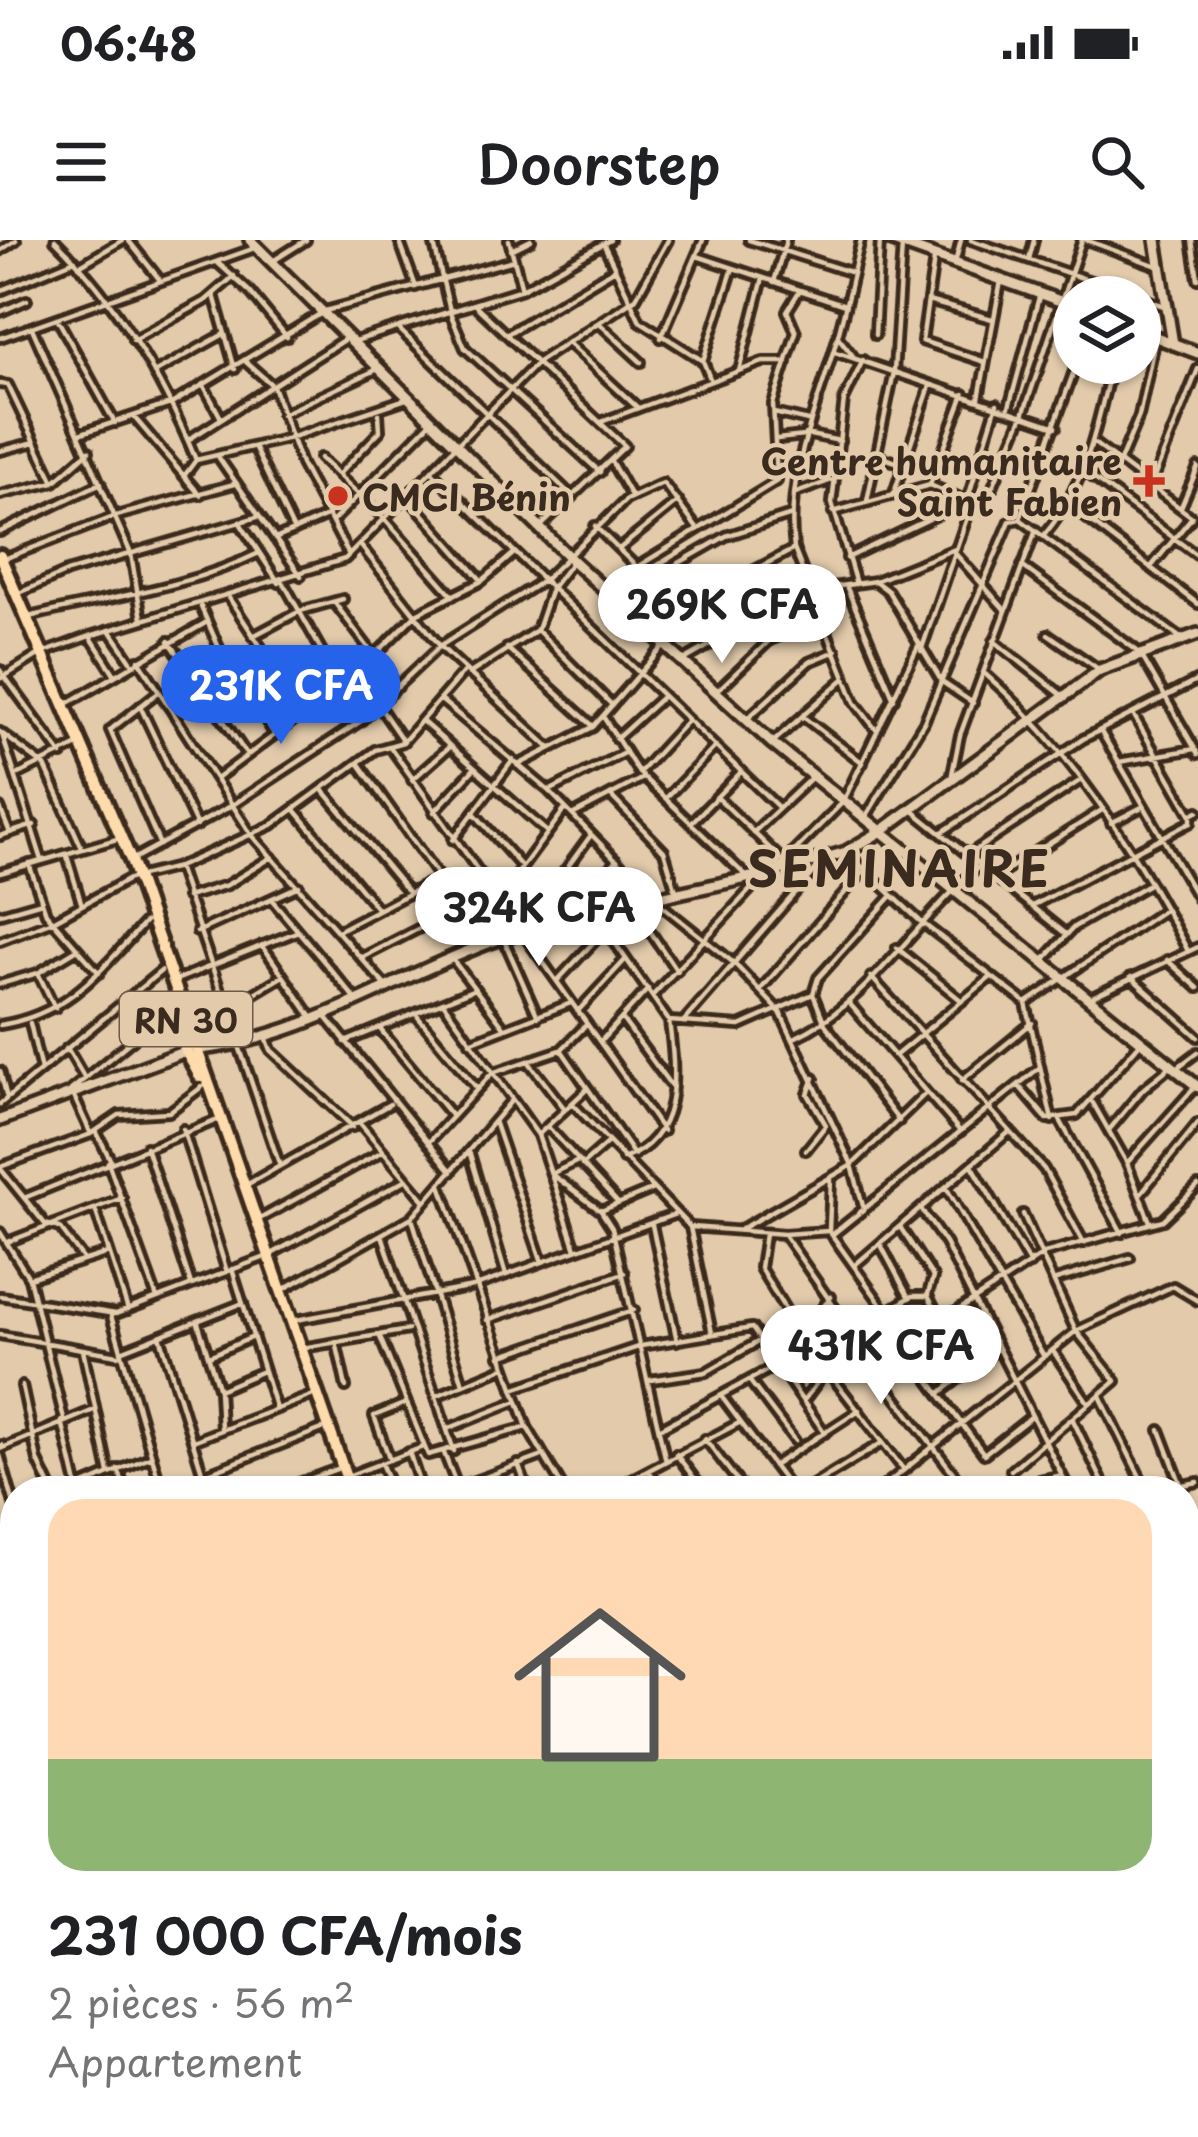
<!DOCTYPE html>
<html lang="fr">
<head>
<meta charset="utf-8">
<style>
  :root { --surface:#fff; --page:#f2f2f2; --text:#202124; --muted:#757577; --accent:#2563eb }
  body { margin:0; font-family:"Playpen Sans",sans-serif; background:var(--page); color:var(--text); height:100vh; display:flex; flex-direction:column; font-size:45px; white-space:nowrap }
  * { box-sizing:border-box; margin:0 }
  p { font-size:39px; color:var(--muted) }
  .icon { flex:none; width:66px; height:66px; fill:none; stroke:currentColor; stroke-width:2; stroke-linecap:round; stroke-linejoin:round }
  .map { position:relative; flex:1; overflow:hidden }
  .drawer { position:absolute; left:0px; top:1236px; width:1200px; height:663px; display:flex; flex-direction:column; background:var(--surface); border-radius:48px 48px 0 0; box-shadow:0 3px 9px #0004 }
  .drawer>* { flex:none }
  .buttons { position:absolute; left:1053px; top:36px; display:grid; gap:24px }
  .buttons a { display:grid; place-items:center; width:108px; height:108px; border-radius:50%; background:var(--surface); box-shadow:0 3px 9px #0004; font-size:60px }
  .price { position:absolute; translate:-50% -102px; padding:0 27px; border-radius:42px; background:#fff; color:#222; font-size:39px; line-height:78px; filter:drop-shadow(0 3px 6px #0008) }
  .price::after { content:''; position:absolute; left:50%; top:72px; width:36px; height:27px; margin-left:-18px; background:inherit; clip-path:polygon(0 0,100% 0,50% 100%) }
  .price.current { background:var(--accent); color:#fff }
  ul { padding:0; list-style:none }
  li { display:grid; align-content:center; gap:24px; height:636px; padding:0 48px }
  li span { display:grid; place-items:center; height:372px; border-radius:36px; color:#555 }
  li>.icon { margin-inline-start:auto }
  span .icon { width:216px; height:216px; fill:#fffc; stroke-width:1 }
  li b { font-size:51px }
  .status { display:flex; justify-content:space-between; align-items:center; height:84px; padding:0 60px; background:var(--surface); direction:ltr }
  .status svg { height:33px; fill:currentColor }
  header { display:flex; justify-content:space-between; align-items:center; height:156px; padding:0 48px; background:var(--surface); font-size:54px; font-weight:600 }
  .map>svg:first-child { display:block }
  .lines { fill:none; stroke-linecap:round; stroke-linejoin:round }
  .street-casing { stroke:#3b2a1e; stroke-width:14 }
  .secondary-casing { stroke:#3b2a1e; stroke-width:18 }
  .primary-casing { stroke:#3b2a1e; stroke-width:20 }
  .street { stroke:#e2caab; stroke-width:4.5 }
  .secondary { stroke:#e2caab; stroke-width:9 }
  .primary { stroke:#fedbac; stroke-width:10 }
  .poi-dot { fill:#c8321e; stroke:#e2caab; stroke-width:4.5 }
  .labels { text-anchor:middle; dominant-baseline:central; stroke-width:9; stroke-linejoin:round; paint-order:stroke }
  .shield { fill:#e2caab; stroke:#6d5a48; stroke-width:3 }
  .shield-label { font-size:33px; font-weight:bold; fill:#3b2a1e }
  .poi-label { font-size:36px; font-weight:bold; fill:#3b2a1e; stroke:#e2caab; text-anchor:end }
  .district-label { font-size:48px; font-weight:bold; letter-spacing:3px; fill:#3b2a1e; stroke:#e2caab }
</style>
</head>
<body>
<div class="status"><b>06:48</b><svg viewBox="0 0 49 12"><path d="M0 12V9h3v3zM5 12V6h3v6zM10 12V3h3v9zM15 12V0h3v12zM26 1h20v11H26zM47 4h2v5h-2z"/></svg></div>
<header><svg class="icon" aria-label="menu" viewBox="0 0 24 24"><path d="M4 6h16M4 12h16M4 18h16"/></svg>Doorstep<svg class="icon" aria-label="search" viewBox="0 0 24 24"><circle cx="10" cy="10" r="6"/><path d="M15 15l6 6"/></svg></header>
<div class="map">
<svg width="1198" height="1897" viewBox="0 0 1198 1897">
  <rect width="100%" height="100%" fill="#e2caab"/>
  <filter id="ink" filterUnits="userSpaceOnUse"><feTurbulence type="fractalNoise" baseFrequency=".00833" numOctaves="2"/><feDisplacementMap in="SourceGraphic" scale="24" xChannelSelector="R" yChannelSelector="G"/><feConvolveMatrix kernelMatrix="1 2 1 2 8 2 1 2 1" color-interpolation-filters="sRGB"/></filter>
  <g filter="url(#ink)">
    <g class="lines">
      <g class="street-casing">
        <path id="street" d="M55 0C117 61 163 140 196 220L184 236
          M128 0 160 40
          M399 0 416 47
          M433 0 451 75 465 108 600 232
          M509 0 522 49
          M749 0 853 33
          M861 0C852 36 845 73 834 109 814 175 785 239 794 309L855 462 877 491
          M971 0 1138 57
          M1086 0 1160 27
          M1192 0 1198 39
          M604 5 640 81 703 121
          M511 10 531 0
          M0 11 16 0
          M697 16 845 65
          M934 19 922 101 985 122
          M1029 19 1034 0
          M273 21 306 0
          M218 23 250 52 287 97
          M955 23 961 0
          M79 26 123 0
          M774 42 786 0
          M0 51 75 20
          M214 55 235 129
          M1140 58 1167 67
          M928 61 992 79
          M475 65 625 206 542 285
          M0 72 27 60
          M57 78 115 183
          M600 84 641 122
          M32 88 131 314 142 379
          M400 90 573 257
          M507 94 615 29
          M875 95 880 0
          M838 97 853 116
          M0 98 255 8
          M661 98 703 0
          M133 100 205 61 234 36
          M355 101 522 49 610 0
          M568 103 638 168
          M835 112 1056 187
          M246 122 273 146 301 224 349 315
          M739 131 763 38
          M154 133 224 94
          M711 141 703 121 733 28
          M0 144 8 145 54 242
          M204 146 221 178
          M979 158 1001 41
          M1009 167 1039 57
          M774 173 808 181
          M282 174 380 128
          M134 177 200 255
          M601 182 763 122H787
          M82 193 173 163 325 71 514 20
          M805 194 840 201
          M777 199 804 196
          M188 200 345 99
          M1094 203 1192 277 1151 327
          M255 209 294 291
          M0 211 35 202
          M877 216 903 224
          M219 218 301 336
          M320 218 386 280 453 356
          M196 220 290 198 409 158
          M611 221 631 256
          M1120 221 1139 176 1155 101
          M1084 231 1198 316
          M432 232 779 568
          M338 235 380 191 379 174
          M930 245 964 154
          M1151 245 1198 129
          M796 253 835 239
          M894 253 930 146
          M0 255 54 242 89 211
          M989 256 1023 175 1082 0
          M408 257 482 341
          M867 261 894 132 902 6
          M1069 265 1198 364
          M1181 267 1198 227
          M833 272 930 245 967 261
          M1020 279 1077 123
          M333 281 430 183
          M240 283 279 343
          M595 286 680 370
          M0 292 101 243
          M1045 294C1087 244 1097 185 1112 123
          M275 299 329 275
          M361 306 440 406 550 508
          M619 309 678 261
          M954 312 1005 370
          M847 318 967 261
          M1 320 116 276 234 244
          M1022 326 1140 413 1198 514
          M637 327 777 241 773 164 796 92 787 71 800 50
          M653 338 726 296 792 275
          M875 341 888 351 942 442 973 463
          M283 342 361 481
          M856 344 832 263 844 160 863 120
          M847 348 894 459
          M812 350 875 341 955 309
          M17 354 67 332 257 277
          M229 358 304 473
          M334 362 398 447
          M201 367 220 410 275 495
          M29 377C108 357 185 349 259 313
          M110 390 133 424
          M537 390 612 465
          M655 392 680 370 794 309
          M1048 394 1100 430
          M90 396 115 435
          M253 396 300 371 343 359
          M169 401 247 515
          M994 401 1063 456
          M507 408 592 485
          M921 411 970 269 967 261 997 164
          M374 416 416 374 482 341 513 314
          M139 420 251 594 384 744
          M684 420 809 348
          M0 430 62 515
          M984 433C1070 508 1135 610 1188 711
          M469 434 537 390 551 349 571 323
          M0 439 40 414 90 396 345 319 538 122 636 58 668 0
          M717 451 770 400 823 379
          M157 453 110 490 160 605
          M441 460 549 551 655 660 735 724 780 772 852 925 863 966
          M65 465 207 382
          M140 466 197 586
          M379 466 403 501
          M1133 474 1191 575 1198 571
          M802 476 863 523
          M604 478 639 533 745 635
          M747 479 809 422 836 411
          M423 482 547 592
          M1100 490 1198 659
          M0 492 45 526 82 608
          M2 494 42 620
          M616 499 661 458
          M772 503 844 439
          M391 508 663 891
          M1119 522 1195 509
          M359 524 486 704
          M518 525 593 487 664 406
          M639 533 687 481
          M19 534 78 505
          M952 534 960 495 1036 290
          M216 539 304 473 345 454
          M412 540 448 508
          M324 551 409 653
          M549 551 624 513
          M610 555 664 611 676 651
          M717 557 782 620
          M666 558 715 507
          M0 568 10 593
          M912 570 1066 694
          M296 571 377 668
          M434 572 473 530
          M474 573 521 626
          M574 574 643 538
          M867 575 924 482 1010 281 1020 279 1182 399
          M692 582 741 532
          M1111 583 1142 567
          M753 593 810 539
          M941 593 1083 499 1198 440
          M0 596 34 585
          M453 600 513 520
          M846 612 920 681 1026 763 1052 880
          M968 615 1078 542
          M67 616 81 662
          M135 618 231 566 361 481 440 406 544 340 626 260 663 243 696 287
          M29 624 46 673 99 733
          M178 627 280 926
          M775 631 843 562 918 406
          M0 633 117 599
          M996 637 1102 570
          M187 657 227 645 272 617
          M272 660 358 762
          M498 660 565 569
          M633 666 677 731
          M1032 666 1191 582V575
          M589 672 601 637 617 620
          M0 674 42 662
          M595 674 669 781 740 786 813 754 818 738 891 657
          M341 689 439 638
          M530 689 537 669 591 595
          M197 692 299 646
          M504 700 538 777
          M0 701 53 681 129 639 178 627 272 585 375 510 403 502 465 430
          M262 705 313 779
          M897 708 962 761
          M363 717 459 668
          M453 720 504 787
          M1167 720 1198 748
          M1042 722 1074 687 1147 645
          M38 733 55 768
          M871 737 1044 929 1084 1003
          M1131 737 1198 797
          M176 740 296 692
          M557 741 605 690
          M0 744 38 733 76 710
          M761 749 863 632
          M654 754 760 639
          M813 754 825 784 899 881
          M1092 757 1198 707
          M849 763 959 890
          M1026 763 1164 670
          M444 764 538 895 576 1009
          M578 771 626 719
          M223 772 283 736
          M418 777 476 847
          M327 778 452 932
          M622 779 672 847
          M683 782 821 623
          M30 783 41 830
          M0 785C69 774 100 731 145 682
          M380 789 451 875
          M266 797 271 810 353 887
          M796 797C868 764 918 677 981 625
          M345 802 475 749
          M470 802 571 763
          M600 802 648 749
          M67 808 85 839
          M562 811 634 915
          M895 816 991 737
          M528 821 565 869
          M1178 827 1198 812
          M0 831 7 858
          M962 840 1032 783
          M1018 845 1047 879 1077 875 1141 802
          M572 863 690 987 712 1093
          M1093 863 1127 923 1150 982
          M0 864 161 731
          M1060 880 1122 993
          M494 881 542 1022
          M360 883 425 961
          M548 887 617 962
          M183 889 227 1032
          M1109 890 1143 849 1171 826
          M96 891 111 921
          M91 894 71 850 174 766
          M538 895 586 850
          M428 903 492 833 561 810 587 784
          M146 907 191 1044
          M806 910 826 885 808 854 814 838
          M470 914 506 1035
          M623 919C682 898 676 834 669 781
          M108 922 157 1058
          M1127 923 1194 848
          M582 925 608 902
          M972 925 1030 1024
          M0 927 91 894 119 875 169 872 203 846
          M0 928 45 984 60 988 84 1020
          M553 933 578 921
          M554 936 601 971 612 988 666 1221
          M248 944 390 864
          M441 945 527 1187 565 1251
          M946 947 1044 1117
          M1141 953 1198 883
          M24 958 215 881
          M921 969 945 1003 1070 1251
          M601 971 651 950
          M96 972 128 1070
          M412 978 463 1144
          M256 981 383 911
          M652 985 677 1101
          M691 987 784 994 829 991 888 1074
          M900 987 933 1037 928 1054
          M741 989 852 925 926 853
          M829 991 831 939
          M0 992 29 1038 64 1179
          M765 994 760 1028 802 1097
          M833 994 1039 828
          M382 995 454 1211
          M785 996 853 1094
          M10 1001 122 958
          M881 1005 909 1058
          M856 1024 1008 893
          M232 1029 276 1169
          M29 1038 108 1013
          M1056 1040 1130 1018
          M284 1049 412 977 512 860
          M0 1056 116 1074 268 1016 407 939
          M928 1056 968 1132
          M111 1076 162 1251
          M883 1078 984 1214 1032 1176
          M296 1080 473 1047 676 974
          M487 1080 624 1033
          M198 1083 219 1150 221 1188
          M0 1095 118 1115
          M160 1096 208 1251
          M380 1097 428 1215 527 1187
          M851 1098 967 1251
          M337 1106 346 1147
          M903 1107 1045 1013 1163 980 1198 946
          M302 1108 408 1090
          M83 1110 109 1233
          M121 1111 243 1063
          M1053 1111 1089 1164
          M209 1116 253 1097
          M500 1116 634 1070
          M827 1130 904 1230
          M650 1140 706 1132 761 1100
          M749 1140 795 1201
          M22 1146 38 1221 52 1251
          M513 1149 641 1106 752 1088 825 1193
          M219 1150 263 1131
          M940 1153 997 1109
          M436 1156 503 1128
          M721 1156 792 1251
          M1100 1156 1147 1251
          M805 1159 853 1094 912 1056H928
          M1073 1180 1107 1251
          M62 1181 77 1245
          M661 1188 777 1125 831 1057
          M447 1189 517 1161
          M1160 1190 1181 1245
          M705 1199 745 1251
          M193 1201 311 1156
          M0 1206 2 1205
          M0 1209 94 1170
          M409 1212 422 1251
          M444 1213 459 1251
          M676 1214 704 1251
          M0 1215 15 1267
          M390 1220 374 1176 406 1163
          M381 1223 393 1251
          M518 1224 528 1251
          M773 1226 859 1170
          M118 1229 126 1251
          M1011 1230 1116 1141 1076 1091 1023 974
          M649 1231 663 1251
          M203 1235 322 1189
          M350 1235 423 1207
          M70 1251 152 1216
          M277 1251 337 1229
          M447 1251 540 1217
          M609 1251 739 1183
          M803 1251 880 1204
          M878 1251 1076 1091 1173 1046 1198 1061
          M986 1251 1058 1236
          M1153 1251 1198 1242
          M0 1299 15 1289
          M0 1312 15 1326
          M1185 1363H1198
          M0 1374 15 1363
          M1185 1403 1188 1362
          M0 1408 15 1397
          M0 1427 15 1445
          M1185 1478 1198 1486
          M0 1505 15 1524
          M1185 1512 1198 1509
          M0 1516 15 1503
          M0 1560 15 1579
          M1185 1567 1198 1511
          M1185 1569 1198 1582
          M1185 1608 1198 1623
          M0 1621 15 1640
          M0 1684 13 1700
          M0 1711 14 1699
          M1185 1726 1198 1725
          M4 1755 15 1770
          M0 1758 15 1746
          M0 1870 21 1897
          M213 1884 217 1897
          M292 1884 296 1897
          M333 1884 337 1897
          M375 1884 378 1897
          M480 1884 487 1897
          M661 1884 665 1897
          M747 1884 755 1897
          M796 1884 801 1897
          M866 1884 870 1897
          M912 1884 917 1897
          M945 1884 949 1897
          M984 1884 989 1897
          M1026 1884 1031 1897
          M1064 1884 1068 1897
          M1169 1884V1897
          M68 1897 70 1884
          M125 1897 126 1884
          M395 1897 446 1884
          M1184 1897 1198 1892"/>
      </g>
      <g class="secondary-casing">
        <path id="secondary" d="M250 0 573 321 772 503 1198 847
          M890 0 1074 66
          M1156 0 1173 104
          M1140 91 1198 113
          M0 880 186 811 192 803 200 809C307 798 399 734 499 699 612 661 731 647 846 612L880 592 1100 430 1198 394"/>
      </g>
      <g class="primary-casing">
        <path id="primary" d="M0 316 131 620 351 1251
          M178 776 186 811 200 837
          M565 1884 570 1897"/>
      </g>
      <use href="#street" class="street"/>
      <use href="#secondary" class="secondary"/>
      <use href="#primary" class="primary"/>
    </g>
  </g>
  <g class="poi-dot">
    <path d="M1143 223h12v12h12v12h-12v12h-12v-12h-12v-12h12z"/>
    <circle cx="338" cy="256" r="12"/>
  </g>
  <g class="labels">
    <rect class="shield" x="120" y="752" width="132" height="54" rx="9"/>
    <g class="shield-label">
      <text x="186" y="779">RN 30</text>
    </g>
    <g class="poi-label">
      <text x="1122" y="220">Centre humanitaire<tspan x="1122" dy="41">Saint Fabien</tspan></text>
      <text x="362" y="256" text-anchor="start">CMCI Bénin</text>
    </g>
    <g class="district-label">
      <text x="900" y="627">SEMINAIRE</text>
    </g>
  </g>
</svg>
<div class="buttons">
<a><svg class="icon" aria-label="layers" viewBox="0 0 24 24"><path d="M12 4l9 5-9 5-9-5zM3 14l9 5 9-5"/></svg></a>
</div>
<b class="price" style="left:722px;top:426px">269K CFA</b>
<b class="price current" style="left:281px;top:507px">231K CFA</b>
<b class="price" style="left:539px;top:729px">324K CFA</b>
<b class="price" style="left:881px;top:1167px">431K CFA</b>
<section class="drawer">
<ul>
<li><span style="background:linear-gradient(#ffd9b3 70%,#8fb573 0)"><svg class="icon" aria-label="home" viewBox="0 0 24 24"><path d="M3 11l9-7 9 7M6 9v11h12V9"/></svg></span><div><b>231 000 CFA/mois</b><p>2 pièces · 56 m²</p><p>Appartement</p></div></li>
</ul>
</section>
</div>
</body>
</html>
